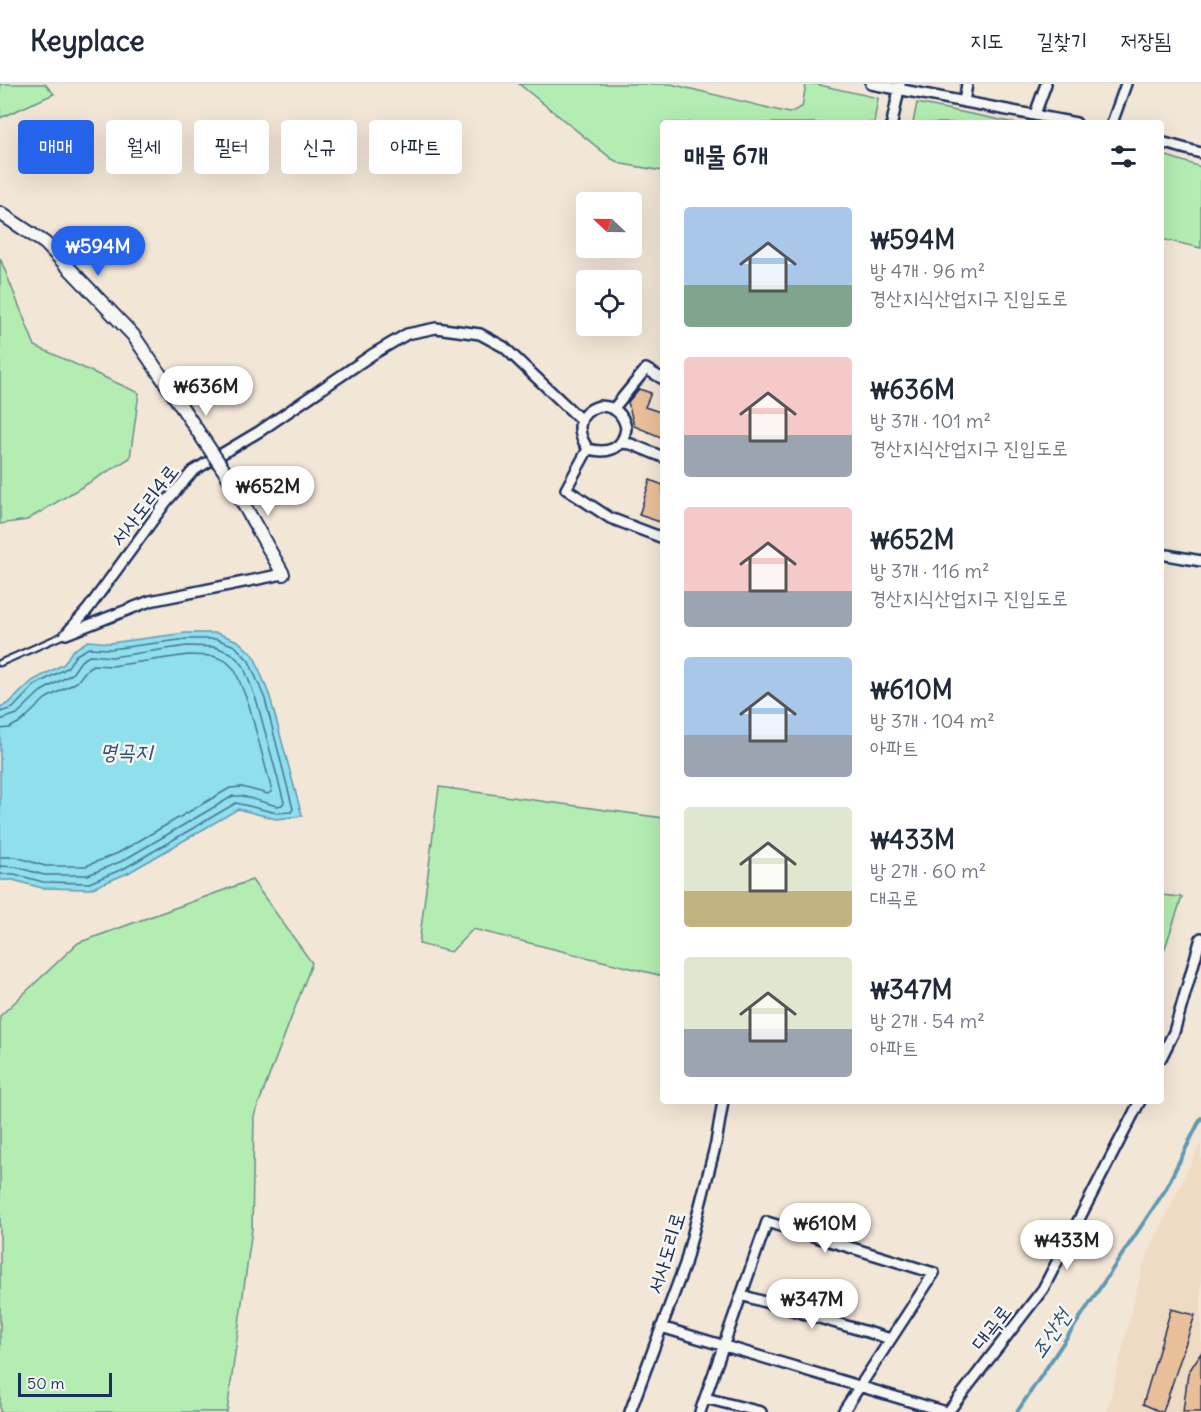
<!DOCTYPE html>
<html lang="ko">
<head>
<meta charset="utf-8">
<style>
  :root { --surface:#fff; --page:#f6f6f7; --text:#1f2937; --muted:#747a83; --line:#e0e1e3; --accent:#2563eb }
  body { margin:0; font-family:Delius,"Poor Story",sans-serif; background:var(--page); color:var(--text); height:100vh; display:flex; flex-direction:column; font-size:22px; white-space:nowrap }
  * { box-sizing:border-box; margin:0 }
  p { font-size:20px; color:var(--muted) }
  .icon { flex:none; width:33px; height:33px; fill:none; stroke:currentColor; stroke-width:2; stroke-linecap:round; stroke-linejoin:round }
  .map { position:relative; flex:1; overflow:hidden }
  .drawer { position:absolute; left:660px; top:36px; width:504px; height:984px; display:flex; flex-direction:column; background:var(--surface); border-radius:6px; box-shadow:0 6px 24px #0002 }
  .drawer>* { flex:none }
  .top-card { position:absolute; left:18px; top:36px; width:552px; height:54px; display:flex; gap:12px }
  .needle { width:39px; rotate:292deg }
  .controls { position:absolute; left:576px; top:108px; display:grid; gap:12px }
  .controls a { display:grid; place-items:center; width:66px; height:66px; border-radius:6px; background:var(--surface); box-shadow:0 6px 24px #0002; font-size:30px }
  .scale { position:absolute; left:18px; bottom:15px; width:94px; box-sizing:border-box; padding-left:6px; border:3px solid #1b2f5e; border-top:0; font-size:16px; line-height:21px; white-space:nowrap; color:#1b2f5e; -webkit-text-stroke:4px #f6f6f2; paint-order:stroke }
  .price { position:absolute; translate:-50% -51px; padding:0 14px; border-radius:21px; background:#fff; color:#222; font-size:20px; line-height:39px; filter:drop-shadow(0 2px 3px #0008) }
  .price::after { content:''; position:absolute; left:50%; top:36px; width:18px; height:14px; margin-left:-9px; background:inherit; clip-path:polygon(0 0,100% 0,50% 100%) }
  .price.on { background:var(--accent); color:#fff }
  ul { padding:0; list-style:none }
  li { display:flex; align-items:center; gap:18px; height:150px; padding:0 24px }
  li span { display:grid; place-items:center; flex:none; width:168px; height:120px; border-radius:6px; color:#555 }
  li>.icon { margin-inline-start:auto }
  span .icon { width:72px; height:72px; fill:#fffc; stroke-width:1 }
  li b { font-size:26px }
  h2 { display:flex; justify-content:space-between; align-items:center; height:72px; padding:0 24px; font-size:26px }
  .chip { padding:0 21px; border-radius:6px; background:var(--surface); box-shadow:0 6px 24px #0002; font-size:21px; line-height:54px }
  .chip.on { background:var(--accent); color:#fff }
  header { display:flex; align-items:center; gap:36px; box-sizing:border-box; height:84px; padding:0 30px; background:var(--surface); border-bottom:2px solid var(--line) }
  header strong { font-size:28px }
  nav { display:flex; gap:33px; margin-inline-start:auto; font-size:21px }
  .map>svg:first-child { display:block }
  .built { fill:#efdac4 }
  .green { fill:#b4edb1; stroke:#688e88; stroke-width:1.5 }
  .water { fill:#8fdfec; stroke:#6199b3; stroke-width:1.5 }
  .lines { fill:none; stroke-linecap:round; stroke-linejoin:round }
  .shore { stroke:#497597; stroke-width:1.5 }
  .stream { stroke:#6199b3; stroke-width:4 }
  .building { fill:#e9bf99; stroke:#1b2f5e; stroke-width:1.5 }
  .service-casing { stroke:#1b2f5e; stroke-width:9 }
  .minor-casing { stroke:#1b2f5e; stroke-width:14 }
  .tertiary-casing { stroke:#1b2f5e; stroke-width:16 }
  .service { stroke:#f6f6f2; stroke-width:4.5 }
  .minor { stroke:#f6f6f2; stroke-width:9 }
  .tertiary { stroke:#f6f6f2; stroke-width:12 }
  .tertiary-bridge-casing { stroke:#1b2f5e; stroke-width:16; stroke-linecap:butt }
  .tertiary-bridge { stroke:#f6f6f2; stroke-width:12 }
  .labels { text-anchor:middle; dominant-baseline:central; stroke-width:5; stroke-linejoin:round; paint-order:stroke }
  .street-label { font-size:21px; fill:#1b2f5e; stroke:#f6f6f2 }
  .water-label { font-size:22px; font-style:italic; fill:#32527a; stroke:#f6f6f2 }
</style>
</head>
<body>
<header>
<strong>Keyplace</strong>
<nav><a>지도</a><a>길찾기</a><a>저장됨</a></nav>
</header>
<div class="map">
<svg width="1201" height="1328" viewBox="0 0 1201 1328">
  <rect width="100%" height="100%" fill="#f2e6d7"/>
  <filter id="ink" filterUnits="userSpaceOnUse"><feTurbulence type="fractalNoise" baseFrequency=".0167" numOctaves="2"/><feDisplacementMap in="SourceGraphic" scale="12" xChannelSelector="R" yChannelSelector="G"/><feConvolveMatrix kernelMatrix="1 2 1 2 8 2 1 2 1" color-interpolation-filters="sRGB"/></filter>
  <g filter="url(#ink)">
    <path class="built" d="M1201 1058V1328H1107L1143 1181Z"/>
    <path class="green" d="M0 0H45L54 10 0 34Z
      M519 0H671L789 29 802 23 806 0H815L878 14 874 39H663V87L622 80 612 75Z
      M917 19 1015 39H913Z
      M1161 70 1201 83V164L1161 155Z
      M0 174 35 262 139 309 130 374 27 436 0 440Z
      M439 703 663 734V892L473 845 451 868 419 860Z
      M252 796 312 879 254 1032 252 1145 227 1328H0V932L78 859Z
      M1161 811 1182 813 1161 876Z"/>
    <path class="water" d="M186 549H217L238 557 254 572 270 613 302 732 276 735 238 725 128 789 90 805 42 804 13 796H0V623L9 619 32 597 64 580 72 567 88 557 110 559Z"/>
    <g class="lines">
      <path class="shore" d="M0 628 13 624 35 601 67 584 76 571 89 564 111 565 187 555H216L235 562 249 577 265 615 293 725 291 728 277 729 236 719 125 784 89 799 43 798 14 790H0
        M0 636 17 630 40 608 72 590 81 577 91 571 112 573 187 562 215 563 231 569 243 581 257 618 284 718 282 721 277 722 242 712H233L122 777 88 791H44L16 783 0 782
        M0 645 9 644 22 637 45 615 77 598 88 584 93 581 112 582 188 571 213 572 226 577 235 586 249 621 272 707 268 710 242 703 230 704 118 769 86 782H45L16 773H0"/>
      <path class="stream" d="M1017 1328 1164 1108 1201 1034"/>
    </g>
    <path class="building" d="M639 305 651 309 645 323 663 329V354L634 342 628 318Z
      M650 396 663 401V439L639 431Z
      M1171 1225 1195 1231 1163 1328H1161L1143 1320Z
      M1201 1269V1328H1183L1188 1289Z"/>
    <g class="lines">
      <g class="service-casing">
        <path id="service" d="M0 579 66 550"/>
      </g>
      <g class="minor-casing">
        <path id="minor" d="M871 0 1076 39
          M964 18 967 0
          M1035 30 1046 0
          M892 39 900 0
          M1112 39 1126 0
          M1161 58 1201 69
          M599 322C614 322 623 329 626 344 623 366 607 370 588 365 576 348 576 329 599 322Z
          M614 324 646 285 663 295
          M621 359 631 360 663 373
          M588 365 566 405 610 434 663 454
          M1161 470 1201 477
          M283 490 150 517 66 550 88 525 166 418 193 387 260 347 373 270 407 250 436 244 480 250 504 263 581 336
          M1161 974 1174 948 1201 854
          M741 1211 891 1255
          M661 1243 946 1328
          M705 1314 761 1328
          M630 1328 685 1180 716 1059 723 1017
          M700 1328 767 1138 934 1189 843 1328
          M948 1328 1043 1205 1140 1017"/>
      </g>
      <g class="tertiary-casing">
        <path id="tertiary" d="M0 129 45 159 133 251 161 292
          M227 391 283 490"/>
      </g>
      <use href="#service" class="service"/>
      <use href="#minor" class="minor"/>
      <use href="#tertiary" class="tertiary"/>
      <g class="tertiary-bridge-casing">
        <path id="tertiary-bridge" d="M161 292 227 391"/>
      </g>
      <use href="#tertiary-bridge" class="tertiary-bridge"/>
    </g>
  </g>
  <g class="labels">
    <g class="street-label">
      <text transform="translate(144 421) rotate(-52)">서사도리4로</text>
      <text transform="translate(666 1169) rotate(-73)">서사도리로</text>
      <text transform="translate(991 1243) rotate(-52)">대곡로</text>
    </g>
    <g class="water-label">
      <text x="126" y="667">명곡지</text>
      <text transform="translate(1050 1249) rotate(-56)">조산천</text>
    </g>
  </g>
</svg>
<div class="controls">
<a><svg class="needle" viewBox="-14 -14 28 28"><path d="M0-13l5 13h-10z" fill="#e53935"/><path d="M0 13l5-13h-10z" fill="#747a83"/></svg></a>
<a><svg class="icon" aria-label="locate" viewBox="0 0 24 24"><circle cx="12" cy="12" r="6"/><path d="M12 2v4M12 18v4M2 12h4M18 12h4"/></svg></a>
</div>
<div class="scale">50 m</div>
<b class="price on" style="left:98px;top:193px">₩594M</b>
<b class="price" style="left:206px;top:333px">₩636M</b>
<b class="price" style="left:268px;top:433px">₩652M</b>
<b class="price" style="left:825px;top:1170px">₩610M</b>
<b class="price" style="left:1067px;top:1187px">₩433M</b>
<b class="price" style="left:812px;top:1246px">₩347M</b>
<div class="top-card">
<a class="chip on">매매</a>
<a class="chip">월세</a>
<a class="chip">필터</a>
<a class="chip">신규</a>
<a class="chip">아파트</a>
</div>
<section class="drawer">
<h2>매물 6개<svg class="icon" aria-label="filters" viewBox="0 0 24 24"><path d="M4 7h16M4 17h16"/><circle cx="9" cy="7" r="2"/><circle cx="15" cy="17" r="2"/></svg></h2>
<ul>
<li><span style="background:linear-gradient(#a9c7e8 65%,#7fa58c 0)"><svg class="icon" aria-label="home" viewBox="0 0 24 24"><path d="M3 11l9-7 9 7M6 9v11h12V9"/></svg></span><div><b>₩594M</b><p>방 4개 · 96 m²</p><p>경산지식산업지구 진입도로</p></div></li>
<li><span style="background:linear-gradient(#f6c9c9 65%,#9aa5b1 0)"><svg class="icon" aria-label="home" viewBox="0 0 24 24"><path d="M3 11l9-7 9 7M6 9v11h12V9"/></svg></span><div><b>₩636M</b><p>방 3개 · 101 m²</p><p>경산지식산업지구 진입도로</p></div></li>
<li><span style="background:linear-gradient(#f6c9c9 70%,#9aa5b1 0)"><svg class="icon" aria-label="home" viewBox="0 0 24 24"><path d="M3 11l9-7 9 7M6 9v11h12V9"/></svg></span><div><b>₩652M</b><p>방 3개 · 116 m²</p><p>경산지식산업지구 진입도로</p></div></li>
<li><span style="background:linear-gradient(#a9c7e8 65%,#9aa5b1 0)"><svg class="icon" aria-label="home" viewBox="0 0 24 24"><path d="M3 11l9-7 9 7M6 9v11h12V9"/></svg></span><div><b>₩610M</b><p>방 3개 · 104 m²</p><p>아파트</p></div></li>
<li><span style="background:linear-gradient(#dfe7d0 70%,#c2b280 0)"><svg class="icon" aria-label="home" viewBox="0 0 24 24"><path d="M3 11l9-7 9 7M6 9v11h12V9"/></svg></span><div><b>₩433M</b><p>방 2개 · 60 m²</p><p>대곡로</p></div></li>
<li><span style="background:linear-gradient(#dfe7d0 60%,#9aa5b1 0)"><svg class="icon" aria-label="home" viewBox="0 0 24 24"><path d="M3 11l9-7 9 7M6 9v11h12V9"/></svg></span><div><b>₩347M</b><p>방 2개 · 54 m²</p><p>아파트</p></div></li>
</ul>
</section>
</div>
</body>
</html>
